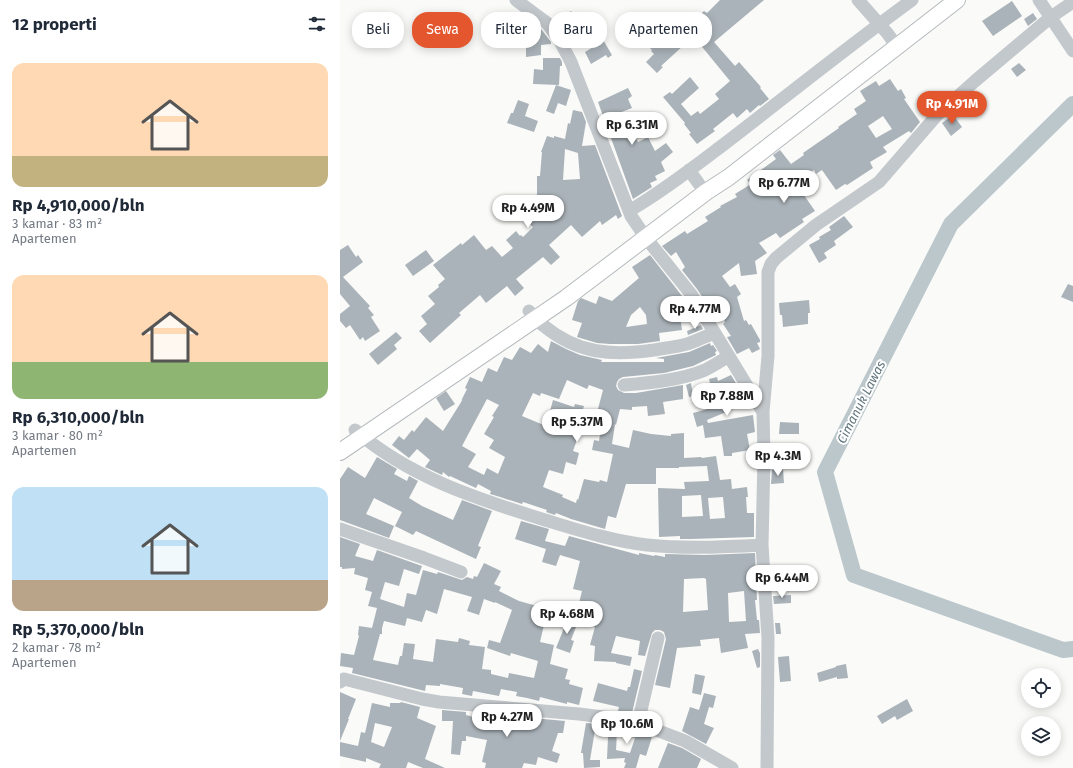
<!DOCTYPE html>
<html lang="id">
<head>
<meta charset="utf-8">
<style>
  :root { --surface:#fff; --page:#f6f6f7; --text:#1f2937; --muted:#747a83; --accent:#e4572e }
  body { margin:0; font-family:"Fira Sans",sans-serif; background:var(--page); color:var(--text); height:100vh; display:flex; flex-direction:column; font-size:15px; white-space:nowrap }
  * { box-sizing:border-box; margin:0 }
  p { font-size:13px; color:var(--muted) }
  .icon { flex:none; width:22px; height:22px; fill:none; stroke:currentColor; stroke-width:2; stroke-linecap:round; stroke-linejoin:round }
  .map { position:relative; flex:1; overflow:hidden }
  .details { display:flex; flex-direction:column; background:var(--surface); width:340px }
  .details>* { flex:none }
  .banner { position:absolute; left:12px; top:12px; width:380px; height:36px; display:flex; gap:8px }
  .tools { position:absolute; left:681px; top:668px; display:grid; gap:8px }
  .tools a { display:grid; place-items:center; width:40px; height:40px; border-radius:50%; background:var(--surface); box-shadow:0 2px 10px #0003; font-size:20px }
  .price { position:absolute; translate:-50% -34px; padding:0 9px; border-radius:14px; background:#fff; color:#222; font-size:13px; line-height:26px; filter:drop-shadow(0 1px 2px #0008) }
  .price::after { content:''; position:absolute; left:50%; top:24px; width:12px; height:9px; margin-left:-6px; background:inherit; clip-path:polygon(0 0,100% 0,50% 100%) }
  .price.current { background:var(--accent); color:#fff }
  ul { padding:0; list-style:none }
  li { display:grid; align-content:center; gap:8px; height:212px; padding:0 12px }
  li span { display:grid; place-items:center; height:124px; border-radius:12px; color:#555 }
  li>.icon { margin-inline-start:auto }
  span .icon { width:72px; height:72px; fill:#fffc; stroke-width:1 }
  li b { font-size:17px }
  h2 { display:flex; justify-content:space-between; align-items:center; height:48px; padding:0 12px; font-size:17px }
  .pill { padding:0 14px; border-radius:16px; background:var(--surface); box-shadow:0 2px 10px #0003; font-size:14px; line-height:36px }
  .pill.current { background:var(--accent); color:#fff }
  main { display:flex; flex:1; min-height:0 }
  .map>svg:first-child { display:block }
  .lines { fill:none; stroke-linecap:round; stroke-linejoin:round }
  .river { stroke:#bbc7cb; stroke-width:16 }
  .building { fill:#aab3b9; fill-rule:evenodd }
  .major-casing { stroke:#b5babe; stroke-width:18 }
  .minor { stroke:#c3c8cc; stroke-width:13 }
  .major { stroke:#fff; stroke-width:16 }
  .labels { text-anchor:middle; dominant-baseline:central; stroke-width:4; stroke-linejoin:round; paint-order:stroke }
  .water-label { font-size:13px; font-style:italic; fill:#60757c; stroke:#fff }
</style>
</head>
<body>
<main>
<section class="details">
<h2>12 properti<svg class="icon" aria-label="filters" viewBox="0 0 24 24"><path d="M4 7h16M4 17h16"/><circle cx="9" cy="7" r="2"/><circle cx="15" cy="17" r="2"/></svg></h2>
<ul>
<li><span style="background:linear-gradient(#ffd9b3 75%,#c2b280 0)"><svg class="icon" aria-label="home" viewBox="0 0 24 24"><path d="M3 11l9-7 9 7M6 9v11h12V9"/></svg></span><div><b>Rp 4,910,000/bln</b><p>3 kamar · 83 m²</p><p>Apartemen</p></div></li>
<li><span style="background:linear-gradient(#ffd9b3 70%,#8fb573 0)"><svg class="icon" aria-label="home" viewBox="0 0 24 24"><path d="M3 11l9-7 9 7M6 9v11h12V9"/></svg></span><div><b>Rp 6,310,000/bln</b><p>3 kamar · 80 m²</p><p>Apartemen</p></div></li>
<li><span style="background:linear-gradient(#bfe0f5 75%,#b9a48a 0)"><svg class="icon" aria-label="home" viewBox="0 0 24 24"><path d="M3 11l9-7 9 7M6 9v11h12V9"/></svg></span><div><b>Rp 5,370,000/bln</b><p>2 kamar · 78 m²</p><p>Apartemen</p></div></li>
</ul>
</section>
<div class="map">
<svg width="733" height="768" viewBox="0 0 733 768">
  <rect width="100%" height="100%" fill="#fafaf8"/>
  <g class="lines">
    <path class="river" d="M733 104 611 224 485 472 514 575 723 650 733 649"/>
  </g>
  <path class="building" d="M380 0H424L374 42 395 66 399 62 421 87 420 88 429 99 420 106 419 105 410 113 407 109 397 118 393 113 373 129 375 131 357 144 349 134 351 133 344 124 345 123 323 97 330 92 332 94 350 77 359 88 341 104 351 116 358 111 360 114 379 99 375 94 390 81 345 26 353 19 354 20 364 11 367 13Z
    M672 1 682 16 653 36 642 21Z
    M231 11 239 21 240 22 245 17 256 29 258 27 265 36 262 38 272 55 268 58 266 55 251 64 245 52 258 44 247 30 238 37 228 24 227 25 222 18Z
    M693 13 697 19 688 26 684 19Z
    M321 23 344 45 321 66 323 67 317 73 306 62 314 54 311 51 312 50 302 40 310 32 311 33Z
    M191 27H198L201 29 211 42V44L201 45V55L186 57V47L193 46Z
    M203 58H220L222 62V66H220L219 85 193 84 194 69 203 70Z
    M679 63 686 70 677 77 671 69Z
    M550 79 558 91 561 89 566 98 564 99 580 122 571 133 569 131 543 147 547 152 530 162 533 168 507 185 505 184 496 190 482 170 476 174 474 170 462 178 463 180 457 185 475 211 462 219 464 222 440 238 436 233 419 243 427 253 415 261 417 274 401 276 399 263 382 276 390 287 395 284 401 294 397 297 404 321 406 320 409 325 411 324 420 340V342L417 343 420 349 412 353 409 348 397 354 387 337 391 336 383 324 385 322 383 316 389 313H383L380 305 371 310 365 300V301L357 289 342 270 345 267 336 252 331 256 322 246 345 231 347 234 368 221 365 217 381 207 380 206 397 197 395 194 411 184 407 180 436 159 433 155 440 150 451 164 464 155 463 153 499 128 498 127 517 114 514 109 526 101 520 91 536 81 539 86ZM543 116 552 129 536 138 528 126Z
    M216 85 231 90 226 106 218 103 214 114 206 111Z
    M288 88 292 96 288 99 292 108 279 113 288 134 293 133 298 142 308 137 315 151 326 143 333 152 321 162 325 171 315 176 317 180 310 183 312 187 293 199 258 102Z
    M178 100 189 104 185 116 198 121 194 132 167 123 171 113H173Z
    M233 110 242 112 246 122 242 146 255 145 282 216 278 219 276 215 262 225 260 221 242 237 231 225 209 245 220 257 211 265 203 257 176 279 184 288 175 296 167 286 146 303 140 295 119 313 121 315 90 343 79 331 87 324 81 316 95 304 88 296 99 287 98 285 105 279 93 265 121 243 122 245 134 235 146 250 152 246 162 257 173 248 166 240 176 231 180 236 181 235 183 237 193 227 171 207 179 199 197 215V212L206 203 197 195V176H200L202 152H201L207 136 214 138V136L225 139 228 123 230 124ZM225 149 238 153 240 179 223 180Z
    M613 115 622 127 611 136 602 123Z
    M504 216 513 227 494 241 496 245 484 253 487 258 479 263 469 245 480 239 479 237 491 230 489 227Z
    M8 245 16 257 18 255 23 262 3 277 30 306 28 308 34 315 31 317 40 331 25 341 23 337 20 340 10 325 6 328 0 321V314L10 306 0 294V250Z
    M86 250 94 261 73 276 65 265Z
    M310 255 346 301 345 316H340L342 330 319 333 320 341 298 344H270L257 343 237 337 242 323 232 320 238 301 241 298 256 304 259 296 272 301 299 278 292 267ZM300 307 306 315 307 324 286 327 291 315Z
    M728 284 733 286V302L721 297Z
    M469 300 470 313H468V324L443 327 442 315H440L439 303Z
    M361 325 363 329 348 335 347 331Z
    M56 332 62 338 54 345 57 349 38 365 29 354Z
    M211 341 226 349 240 355 262 360 261 362H324V359L316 358 349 352 370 343 371 346 373 345 377 351 375 352 376 355 353 366 324 373 283 377 279 379 277 382 276 386 278 390 284 393H296L343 385V399L323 402 325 414 308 416 307 406 292 407V410L280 409 276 425 275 424 272 444 289 448 293 430 311 434 331 436V434L344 433V458L361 457 362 458 376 456 380 480 391 479 392 489 407 487 408 497H406L407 513H414V537L351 539H340V536L319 537 318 488 345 489 344 482 369 481 367 466 339 467V468H316V484H286L276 518 268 516 265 529 231 519 216 513 215 515 206 512 207 510 183 502 182 504 157 496 150 494 151 491 138 484 136 488 110 476 109 477 103 472 102 475 85 467 90 460 77 449 69 458 52 445 59 436 64 440 72 430 74 432 86 417 103 431 123 399 121 401 127 389 125 388 130 377 142 382 148 368 157 372 164 357 172 360 180 347 191 353 198 344 208 352ZM227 380 247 389 249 385 263 390 255 420 262 421 259 441 254 440 252 450 273 454 267 482 260 480 259 482 244 479 238 500 237 499 236 503 222 497 223 495 203 487 209 470 223 474 226 462 236 465 239 453 233 451 238 437 233 435 239 416H241L244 406 235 404 234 407 213 400 210 411 212 412 206 426 182 416 193 393 200 396 201 393 219 399ZM147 399 159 405 152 416 154 417 144 434 154 440 149 448 165 457 158 474 147 468 144 475 128 467 136 454 122 446ZM361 495 363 516 342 517V496ZM383 497 385 518 370 519 368 498Z
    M391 375 408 403 367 420 368 423 413 415 415 432 407 434 410 450 392 453V456H384L381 436 365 438 363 425 357 427 353 413 375 407 369 379 377 377 378 381Z
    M351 383 353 396 349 397 346 385Z
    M106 391 115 404 104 411 96 398Z
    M440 422 459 423V434H439Z
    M37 457 57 469 54 474 67 481 69 476 78 481 69 498 82 506 113 520 122 500 152 511 138 546 141 547 136 559 76 531 73 535 55 526 62 512 34 498 26 514 54 526 49 538 0 520V479L8 467 25 478Z
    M443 469 444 483 431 484 432 470Z
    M181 521 209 529 205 541 225 546 229 536 299 555V553L314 556 315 555 325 557V554L365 555 415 553 417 600H415L417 620H419L420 633 405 634 408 648 392 651 381 653 379 638 360 640 361 646 337 648 330 688 315 685 326 639 324 632 320 630H315L312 633 305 656 298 655 300 641 276 636 271 653 292 657 290 666 276 663V662L254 661 255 646 250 645 255 627 235 620 242 591 233 589 240 561 220 555 216 566 202 562 206 549 175 539ZM364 578 366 579 368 610 343 612 344 579ZM404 591 406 621 389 622 388 593Z
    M0 537 20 544 15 556 33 561 37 550 82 566 79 574 64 569 59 586 45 582 40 599 64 607 67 593 76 595 83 570 97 574 98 572 122 580 127 577 133 579 134 576 137 577 144 563 161 571 154 584 161 587 159 591 179 601 197 606 193 622 204 625 200 642 214 645 210 664 228 669 225 679 230 680 229 684 243 688 239 705 227 702V704L200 697 199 701 187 698 176 696 177 692 161 689 159 696 133 691 132 696 122 694 123 688 100 684V686L86 685 85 691 12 673 13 668 0 666 1 653 14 655 19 636 18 635 19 626 32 628 37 608 28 606 32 592 25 590 28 578 14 574 15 568 2 569V567H0ZM104 589 132 597 127 611 139 615 144 599 155 603V602L172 610 160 643 149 640 147 648 170 656 171 653 198 661 194 678 169 673 168 678 151 674V670L142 669 145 647 129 645 130 641 119 638 118 642 96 639 93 662 73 659 75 644 64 643 62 656H60L58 665 33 660 40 634H42V628L44 621 65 626 67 618 82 622 86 610 97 614Z
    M451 595V603L434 604 433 596Z
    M225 617 238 622 231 640 234 641 230 653 216 648 224 628 221 626Z
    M435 623H440L441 634H436Z
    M418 649 420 653V667L417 668 412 651Z
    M449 656 451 681 440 682 438 657Z
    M506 664 508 678 497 679V677L479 682 477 673 496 667V666Z
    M294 669 302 671 292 713 278 711 279 707 253 701 258 683 287 691 288 687H290Z
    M355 674 365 676 361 695 352 693Z
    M0 692 16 699 8 719H9L0 741Z
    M364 693 376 696 373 708 369 707 364 724 374 728 366 744 342 731 350 707 359 710Z
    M567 699 573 711 557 720 555 716 542 724 537 716Z
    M61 702 80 707 77 718 96 726 85 759 105 768H83L68 762 66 768H39L41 764 26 758V762L0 756V742L18 746 21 732 25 733 32 703 50 707V703H60ZM35 723 52 727 44 747 31 742Z
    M102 710 126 712V715L145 720 146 715 160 717 161 715 225 721 223 733H218L212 751 220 754 217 763 198 757 196 765 184 763 182 768H145L146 763 142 762 147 740 126 736V741H122L120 755 111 754 113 721H102Z
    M246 723 256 724 250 760H260V767L244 768 243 753H241Z
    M265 725 285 728 312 737 306 756 300 754 296 768H284L286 763 284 762 285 758 267 759 268 737 265 736ZM277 732 295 738 290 753 276 750Z
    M328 743 342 748 361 759 357 768H318Z"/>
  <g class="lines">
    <g class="major-casing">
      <path id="major" d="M0 452 226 298 366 192 389 177 617 0"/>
    </g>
    <path class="minor" d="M176 0 207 23 220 41 231 62 291 216 306 238 351 294 423 412 424 457 422 545 428 638 427 768
      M518 0 548 34 557 47
      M699 0 733 51
      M349 170 359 184
      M289 211C320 193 350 170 379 148 443 99 506 48 572 0
      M189 311C194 316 198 322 204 326 238 354 272 356 314 350 325 348 336 347 347 344 356 341 366 336 375 333
      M284 385C309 383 342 380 365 370 373 366 381 361 389 356
      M423 412 428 356V272L431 264 436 258 476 225 539 182 597 115 635 81 711 17 733 2
      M15 430C69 477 137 499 205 520 238 530 272 541 307 545 346 549 384 547 422 545
      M0 529 84 558 121 572
      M0 682 4 679 82 699 99 702 239 714 287 720 298 723 345 741 392 768
      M298 723 318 638"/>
    <use href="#major" class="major"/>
  </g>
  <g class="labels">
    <g class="water-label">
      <text transform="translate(521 402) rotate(-63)">Cimanuk Lawas</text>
    </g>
  </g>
</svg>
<div class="tools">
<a><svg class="icon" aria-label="locate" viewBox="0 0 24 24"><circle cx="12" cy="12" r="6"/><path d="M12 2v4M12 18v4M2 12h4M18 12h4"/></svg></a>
<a><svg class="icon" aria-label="layers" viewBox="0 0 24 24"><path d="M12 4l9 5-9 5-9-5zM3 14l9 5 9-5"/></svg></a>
</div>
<b class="price current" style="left:612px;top:125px">Rp 4.91M</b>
<b class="price" style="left:292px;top:146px">Rp 6.31M</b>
<b class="price" style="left:444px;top:204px">Rp 6.77M</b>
<b class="price" style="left:188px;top:229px">Rp 4.49M</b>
<b class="price" style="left:355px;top:330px">Rp 4.77M</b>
<b class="price" style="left:387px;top:417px">Rp 7.88M</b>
<b class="price" style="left:237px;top:443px">Rp 5.37M</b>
<b class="price" style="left:438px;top:477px">Rp 4.3M</b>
<b class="price" style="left:442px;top:599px">Rp 6.44M</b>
<b class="price" style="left:227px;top:635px">Rp 4.68M</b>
<b class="price" style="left:167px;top:738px">Rp 4.27M</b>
<b class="price" style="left:287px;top:745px">Rp 10.6M</b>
<div class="banner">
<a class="pill">Beli</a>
<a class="pill current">Sewa</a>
<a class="pill">Filter</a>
<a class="pill">Baru</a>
<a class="pill">Apartemen</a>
</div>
</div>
</main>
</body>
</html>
